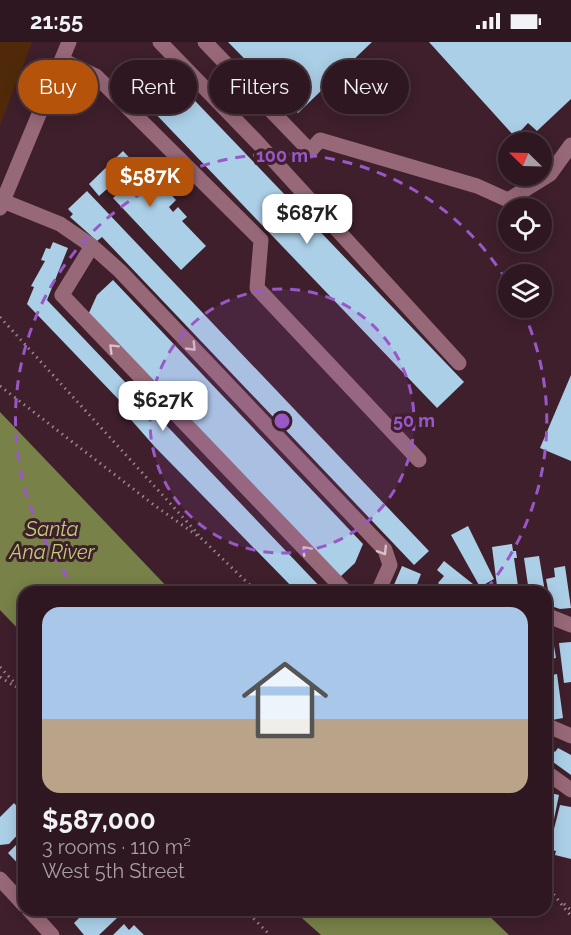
<!DOCTYPE html>
<html lang="en">
<head>
<meta charset="utf-8">
<style>
  :root { --surface:#2e1720; --page:#362029; --text:#f1f3f6; --muted:#a79fa5; --line:#49363e; --accent:#b45309 }
  body { margin:0; font-family:Raleway,sans-serif; background:var(--page); color:var(--text); height:100vh; display:flex; flex-direction:column; font-size:22px; white-space:nowrap }
  * { box-sizing:border-box; margin:0 }
  p { font-size:20px; color:var(--muted) }
  .icon { flex:none; width:33px; height:33px; fill:none; stroke:currentColor; stroke-width:2; stroke-linecap:round; stroke-linejoin:round }
  .map { position:relative; flex:1; overflow:hidden }
  .panel { position:absolute; left:18px; top:544px; width:534px; height:330px; display:flex; flex-direction:column; background:var(--surface); border-radius:18px; box-shadow:0 3px 15px #0003,0 0 0 2px var(--line) }
  .panel>* { flex:none }
  .top-card { position:absolute; left:18px; top:18px; width:536px; height:54px; display:flex; gap:12px }
  .needle { width:39px; rotate:293deg }
  .tools { position:absolute; left:498px; top:90px; display:grid; gap:12px }
  .tools a { display:grid; place-items:center; width:54px; height:54px; border-radius:50%; background:var(--surface); box-shadow:0 3px 15px #0003,0 0 0 2px var(--line); font-size:30px }
  .price { position:absolute; translate:-50% -51px; padding:0 14px; border-radius:12px; background:#fff; color:#222; font-size:20px; line-height:39px; filter:drop-shadow(0 2px 3px #0008) }
  .price::after { content:''; position:absolute; left:50%; top:36px; width:18px; height:14px; margin-left:-9px; background:inherit; clip-path:polygon(0 0,100% 0,50% 100%) }
  .price.current { background:var(--accent); color:#fff }
  ul { padding:0; list-style:none }
  li { display:grid; align-content:center; gap:12px; height:318px; padding:0 24px }
  li span { display:grid; place-items:center; height:186px; border-radius:18px; color:#555 }
  li>.icon { margin-inline-start:auto }
  span .icon { width:108px; height:108px; fill:#fffc; stroke-width:1 }
  li b { font-size:26px }
  .chip { padding:0 21px; border-radius:27px; background:var(--surface); box-shadow:0 3px 15px #0003,0 0 0 2px var(--line); font-size:21px; line-height:54px }
  .chip.current { background:var(--accent); color:#fff }
  .status { display:flex; justify-content:space-between; align-items:center; height:42px; padding:0 30px; background:var(--surface); direction:ltr }
  .status svg { height:16px; fill:currentColor }
  .map>svg:first-child { display:block }
  .green { fill:#502a08 }
  .water { fill:#778148 }
  .building { fill:#abcfe7 }
  .lines { fill:none; stroke-linecap:round; stroke-linejoin:round }
  .path { stroke:#9e858e; stroke-width:3; stroke-dasharray:1.5 4.5; stroke-linecap:butt }
  .minor { stroke:#976878; stroke-width:15 }
  .oneway { stroke:#dbc0c8 }
  .ring { fill:none; stroke:#9958c8; stroke-width:3; stroke-dasharray:10 8 }
  .labels { text-anchor:middle; dominant-baseline:central; stroke-width:6; stroke-linejoin:round; paint-order:stroke }
  .water-label { font-size:20px; font-style:italic; fill:#becd78; stroke:#3e1f2b }
  .centre { fill:#9958c8; stroke:#3e1f2b; stroke-width:3 }
  .ring-label { font-size:18px; text-anchor:middle; font-weight:bold; fill:#9958c8; stroke:#3e1f2b; stroke-width:6; stroke-linejoin:round; paint-order:stroke }
</style>
</head>
<body>
<div class="status"><b>21:55</b><svg viewBox="0 0 49 12"><path d="M0 12V9h3v3zM5 12V6h3v6zM10 12V3h3v9zM15 12V0h3v12zM26 1h20v11H26zM47 4h2v5h-2z"/></svg></div>
<div class="map">
<svg width="571" height="893" viewBox="0 0 571 893">
  <rect width="100%" height="100%" fill="#3e1f2b"/>
  <path class="green" d="M0 0H32L0 83Z"/>
  <path class="water" d="M0 370 172 550H24V593L0 568Z
    M294 869H484L509 893H321Z"/>
  <path class="building" d="M228 0H372L298 71Z
    M429 0H571V57L537 89 528 81 515 95Z
    M177 40 464 340 437 366 150 66Z
    M123 109 142 129 140 135 152 123 160 133 156 136 176 158 169 165 173 170 178 165 187 175 182 179 206 204 181 228 113 156 127 143 122 137 109 150 107 147 99 154 89 142Z
    M87 149 429 509 414 523 102 195 97 199 70 175 73 172 68 167Z
    M53 200 68 206 47 258 325 550H297L155 405 118 363 121 360 27 262 34 245 31 244 45 219 41 218 46 206 50 207Z
    M113 238 363 502 355 521 340 535 88 273 97 253Z
    M571 333V419L540 406Z
    M468 484 494 537 480 545 451 493Z
    M512 502 513 509H516L517 516H514L518 544H497L492 505Z
    M539 514 545 550H529L524 516Z
    M444 519 478 546 474 550H449L438 541 444 534 437 528Z
    M402 524 421 532 414 550H391Z
    M565 524 571 566 560 567 551 564 546 537 555 535 554 526Z
    M552 592 556 616 546 618V593Z
    M571 600V640L564 641 559 601Z
    M557 632 563 676 552 678 546 676V634Z
    M558 706 571 713V733L546 715 552 707 555 710Z
    M546 750 559 753 554 777 546 776Z
    M14 761 22 770 24 786 9 802 0 803V775Z
    M560 763 571 765V817L555 813 556 809 549 807Z
    M24 795V828L8 811Z
    M87 868H109L117 876 99 893H84L74 881Z
    M124 882 129 888 134 883 144 893H113Z"/>
  <g class="lines">
    <path class="path" d="M0 275 199 493
      M0 344 154 463 202 497 257 550
      M0 625 24 651
      M0 635 16 645
      M546 843 571 874
      M564 862 571 868
      M245 868 270 893"/>
    <path class="minor" d="M160 0 256 99 459 321
      M205 0 310 109 320 98 477 144 508 158 550 132 571 103
      M62 18 96 34 261 198 257 246 419 418
      M3 159 60 182 92 204 120 229 385 508 390 523 378 550
      M0 166 69 0
      M92 204 62 253 346 550
      M489 550H493
      M546 573 571 583
      M546 683 571 694
      M546 730 571 748
      M0 837 24 863
      M29 868 52 893"/>
  </g>
  <defs><path id="oneway-chevron" d="M-2-3.5L2.5 0L-2 3.5" fill="none" stroke-width="1.6" stroke-linecap="round" stroke-linejoin="round" transform="scale(1.5)"/></defs>
  <g class="oneway">
    <use href="#oneway-chevron" transform="translate(192 305) rotate(46)"/>
    <use href="#oneway-chevron" transform="translate(113 306) rotate(-135)"/>
    <use href="#oneway-chevron" transform="translate(306 508) rotate(-133)"/>
    <use href="#oneway-chevron" transform="translate(383 509) rotate(58)"/>
  </g>
  <circle cx="282" cy="379" r="132" fill="#9958c8" fill-opacity=".12"/>
  <g class="ring">
    <circle cx="282" cy="379" r="132"/>
    <path d="M79 549A265 265 0 1 1 508 241M522 267A265 265 0 0 1 485 549"/>
  </g>
  <g class="labels">
    <g class="water-label">
      <text x="52" y="487">Santa<tspan x="52" dy="23">Ana River</tspan></text>
    </g>
  </g>
  <circle cx="282" cy="379" r="9" class="centre"/>
  <g class="ring-label">
    <text x="282" y="120">100 m</text>
    <text x="414" y="385">50 m</text>
  </g>
</svg>
<div class="tools">
<a><svg class="needle" viewBox="-14 -14 28 28"><path d="M0-13l5 13h-10z" fill="#e53935"/><path d="M0 13l5-13h-10z" fill="#a79fa5"/></svg></a>
<a><svg class="icon" aria-label="locate" viewBox="0 0 24 24"><circle cx="12" cy="12" r="6"/><path d="M12 2v4M12 18v4M2 12h4M18 12h4"/></svg></a>
<a><svg class="icon" aria-label="layers" viewBox="0 0 24 24"><path d="M12 4l9 5-9 5-9-5zM3 14l9 5 9-5"/></svg></a>
</div>
<b class="price current" style="left:150px;top:166px">$587K</b>
<b class="price" style="left:307px;top:203px">$687K</b>
<b class="price" style="left:163px;top:390px">$627K</b>
<div class="top-card">
<a class="chip current">Buy</a>
<a class="chip">Rent</a>
<a class="chip">Filters</a>
<a class="chip">New</a>
</div>
<section class="panel">
<ul>
<li><span style="background:linear-gradient(#a9c7e8 60%,#b9a48a 0)"><svg class="icon" aria-label="home" viewBox="0 0 24 24"><path d="M3 11l9-7 9 7M6 9v11h12V9"/></svg></span><div><b>$587,000</b><p>3 rooms · 110 m²</p><p>West 5th Street</p></div></li>
</ul>
</section>
</div>
</body>
</html>
